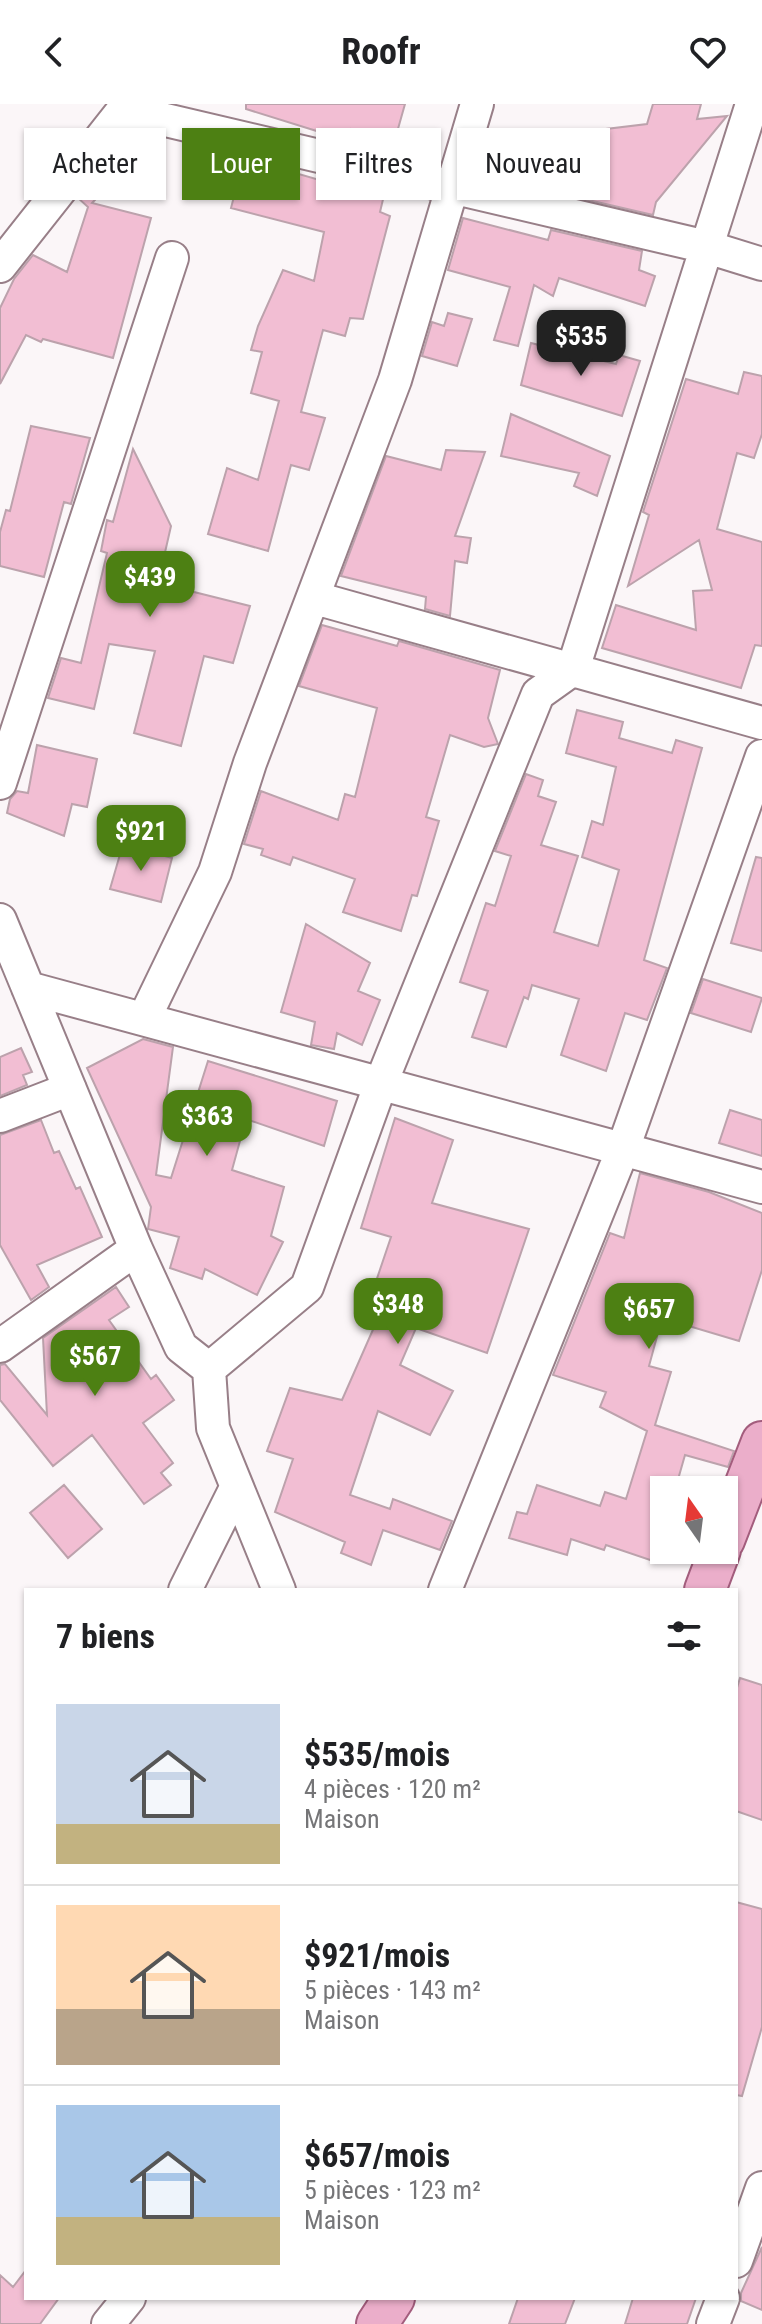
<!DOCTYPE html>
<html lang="fr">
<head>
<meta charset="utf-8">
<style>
  :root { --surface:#fff; --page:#f2f2f2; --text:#202124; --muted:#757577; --line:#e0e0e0; --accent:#4d8013 }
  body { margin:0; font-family:"Roboto Condensed",sans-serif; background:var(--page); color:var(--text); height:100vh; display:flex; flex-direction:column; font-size:30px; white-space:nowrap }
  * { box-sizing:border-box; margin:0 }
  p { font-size:26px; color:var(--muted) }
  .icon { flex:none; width:44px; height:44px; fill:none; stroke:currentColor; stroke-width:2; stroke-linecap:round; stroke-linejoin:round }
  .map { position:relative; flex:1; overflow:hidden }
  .sheet { position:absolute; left:24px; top:1484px; width:714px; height:712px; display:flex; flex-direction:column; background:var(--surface); border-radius:0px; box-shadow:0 2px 6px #0004 }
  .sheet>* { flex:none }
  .hud { position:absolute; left:24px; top:24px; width:714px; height:72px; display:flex; gap:16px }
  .needle { width:52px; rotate:346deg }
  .tools { position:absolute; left:650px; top:1372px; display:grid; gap:16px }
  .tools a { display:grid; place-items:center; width:88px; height:88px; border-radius:0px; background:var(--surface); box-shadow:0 2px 6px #0004; font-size:40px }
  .price { position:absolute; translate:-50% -68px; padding:0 18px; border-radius:16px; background:var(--accent); color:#fff; font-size:26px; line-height:52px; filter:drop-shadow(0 2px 4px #0008) }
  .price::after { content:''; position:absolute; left:50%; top:48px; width:24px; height:18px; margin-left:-12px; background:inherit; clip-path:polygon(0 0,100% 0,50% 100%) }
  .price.on { background:#222; color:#fff }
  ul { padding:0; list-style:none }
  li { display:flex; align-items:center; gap:24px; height:200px; padding:0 32px }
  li+li { border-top:2px solid var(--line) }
  li span { display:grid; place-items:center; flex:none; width:224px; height:160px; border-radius:0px; color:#555 }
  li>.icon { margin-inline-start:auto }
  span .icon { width:96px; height:96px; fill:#fffc; stroke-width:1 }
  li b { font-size:34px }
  h2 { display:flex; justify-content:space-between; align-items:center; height:96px; padding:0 32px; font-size:34px }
  .pill { padding:0 28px; border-radius:0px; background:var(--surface); box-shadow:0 2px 6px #0004; font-size:28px; line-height:72px }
  .pill.on { background:var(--accent); color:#fff }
  header { display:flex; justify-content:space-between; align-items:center; height:104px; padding:0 32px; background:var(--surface); font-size:36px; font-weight:700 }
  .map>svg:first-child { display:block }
  .building { fill:#f2bed3; stroke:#bca2ac; stroke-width:2 }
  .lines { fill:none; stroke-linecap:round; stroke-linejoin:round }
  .minor-casing { stroke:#987f88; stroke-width:36 }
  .major-casing { stroke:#a35d7d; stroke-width:44 }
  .minor { stroke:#fff; stroke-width:32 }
  .major { stroke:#ebaeca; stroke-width:40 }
</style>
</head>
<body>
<header><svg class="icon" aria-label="back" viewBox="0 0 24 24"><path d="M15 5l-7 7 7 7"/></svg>Roofr<svg class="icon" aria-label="heart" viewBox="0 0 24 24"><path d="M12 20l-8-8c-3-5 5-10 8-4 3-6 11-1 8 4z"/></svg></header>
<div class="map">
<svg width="762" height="2220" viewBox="0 0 762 2220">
  <rect width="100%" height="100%" fill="#fbf6f8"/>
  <path class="building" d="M246 0H405L394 39 351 25 350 38 322 33 323 29 246 5Z
    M653 0H701L697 15 727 12 656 98 653 111 584 95 606 25 647 20Z
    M131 27 155 33 92 99 151 114 113 254 43 235 41 238 26 231 0 280V204L14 175 33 151 67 168 88 103 78 94Z
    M244 54 340 82 341 77 385 87 380 108 390 112 363 215 350 214 345 232 323 226 301 308 325 314 309 366 291 361 268 447 208 430 227 364 258 376 279 297 251 289 262 248 251 246 258 222 283 166 314 177 324 128 231 104Z
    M463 114 548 136 551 126 642 147 639 166 655 172 645 202 559 174 553 192 534 181 518 242 494 236 510 183 448 166Z
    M448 209 472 215 457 262 422 252 432 218 444 222Z
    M531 239 616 260 619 251 640 257 622 312 521 281Z
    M744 268 762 272V330L754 354 737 349 717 425 762 438V542L755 541 741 584 602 544 616 501 696 526 693 487 712 486 699 436 628 482 649 411 643 408 686 275 738 290Z
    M511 310 610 352 597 392 574 382 579 369 501 352Z
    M31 322 90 334 71 400 64 398 44 473 0 462V428L6 406 10 407Z
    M133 345 171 422 158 479 250 502 233 559 204 552 181 642 134 629 155 547 109 540 94 605 48 594 61 554 81 559 107 449 101 447 107 416 113 418Z
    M446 346 485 348 455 432 471 434 467 459 455 457 450 512 425 505 426 493 341 472 386 352 441 366Z
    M322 521 397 542 399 537 500 566 488 614 498 640 484 643 450 631 426 713 439 717 417 792 412 791 401 827 343 808 355 775 293 753 290 761 261 751 263 745 244 740 261 687 338 716 345 690 355 693 377 604 299 582Z
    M577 606 623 618 619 634 672 649 676 636 702 644 644 856 667 864 647 916 625 909 606 967 561 951 579 895 532 881 528 895 524 893 506 943 472 933 488 887 460 878 486 799 495 802 511 752 495 747 526 670 543 676 538 692 556 698 541 741 578 752 554 828 598 842 619 766 582 753 592 717 603 721 616 663 566 649Z
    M37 641 97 655 87 703 72 700 64 732 7 709 10 695 17 687 28 689Z
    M123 740 172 754 161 798 110 785Z
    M756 753 762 754V847L731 839Z
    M306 820 370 859 358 887 380 896 362 941 337 929 334 945 311 941 315 918 281 908Z
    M703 875 762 894 751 928 691 909Z
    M143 935 173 943 156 1071 171 1074 208 957 337 997 324 1042 246 1015 232 1066 284 1083 271 1132 283 1138 257 1191 205 1165 202 1175 170 1164 179 1133 148 1125 151 1103 87 964Z
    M21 944 32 968 23 971 27 981 0 992V953Z
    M730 1006 762 1016V1052L719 1039Z
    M395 1014 453 1036 432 1099 529 1125 487 1249 416 1224 400 1261 453 1287 430 1331 378 1307 350 1391 390 1405 393 1395 452 1417 440 1446 383 1426 371 1461 341 1449 345 1438 275 1408 293 1355 267 1347 290 1284 342 1296 379 1212 366 1207 391 1133 361 1124Z
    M41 1016 54 1049 59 1047 76 1085 80 1083 102 1133 37 1161 49 1183 31 1196 0 1141V1031Z
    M640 1069 709 1088 762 1109V1166L739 1237 662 1214 649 1262 671 1268 655 1321 734 1347 728 1363 685 1351 675 1386H664V1432L656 1458 606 1441 604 1446 571 1435 567 1451 509 1434 517 1408 527 1410 537 1381 600 1402 605 1388 626 1395 647 1327 600 1303 606 1288 553 1271 610 1129 624 1134Z
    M116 1183 129 1203 109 1216 151 1275 156 1271 174 1296 143 1319 173 1359 161 1369 171 1381 144 1400 92 1331 53 1362 0 1296V1261L5 1260 47 1311 43 1234Z
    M64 1381 102 1425 68 1454 30 1409Z
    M740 1574 762 1581V1716L736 1707V1587Z
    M736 1798 762 1805V1923L742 1992 736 1991Z
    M762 2143V2206L741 2197V2189Z
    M26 2166V2194H59L40 2220H0V2171L13 2183Z
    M518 2194H575L565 2220H509Z
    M633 2194H696L687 2220H625Z"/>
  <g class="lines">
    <g class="minor-casing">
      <path id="minor" d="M123 6 707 143 762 160
        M0 162 128 0
        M315 494 762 619
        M0 679 172 154
        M0 816 136 1145 181 1243 209 1265 213 1324 279 1486
        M28 884 762 1083
        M144 915 215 768 250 659 395 276 477 0
        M0 1012 70 985
        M0 1242 136 1145
        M209 1265 307 1183 381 979 538 590 573 565 752 0
        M185 1486 236 1384
        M445 1486 623 1045 762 652
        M736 2157 762 2084
        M108 2220 129 2194
        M713 2220 723 2194"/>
    </g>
    <g class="major-casing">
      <path id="major" d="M724 1436 762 1338
        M705 1486 720 1446
        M377 2220 394 2194"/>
    </g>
    <use href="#minor" class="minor"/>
    <use href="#major" class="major"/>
  </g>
</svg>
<div class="tools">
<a><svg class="needle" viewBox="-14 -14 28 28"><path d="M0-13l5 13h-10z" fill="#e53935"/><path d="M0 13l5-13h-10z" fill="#757577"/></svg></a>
</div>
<b class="price on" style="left:581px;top:274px">$535</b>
<b class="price" style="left:150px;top:515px">$439</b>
<b class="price" style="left:141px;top:769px">$921</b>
<b class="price" style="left:207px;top:1054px">$363</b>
<b class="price" style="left:398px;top:1242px">$348</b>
<b class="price" style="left:649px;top:1247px">$657</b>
<b class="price" style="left:95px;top:1294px">$567</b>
<div class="hud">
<a class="pill">Acheter</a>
<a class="pill on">Louer</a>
<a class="pill">Filtres</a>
<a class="pill">Nouveau</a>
</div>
<section class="sheet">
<h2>7 biens<svg class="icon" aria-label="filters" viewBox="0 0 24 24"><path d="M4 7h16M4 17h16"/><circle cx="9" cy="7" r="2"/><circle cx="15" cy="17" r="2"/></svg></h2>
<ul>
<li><span style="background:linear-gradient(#c9d6e8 75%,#c2b280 0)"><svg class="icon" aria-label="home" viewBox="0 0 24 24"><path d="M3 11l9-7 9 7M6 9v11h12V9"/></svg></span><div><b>$535/mois</b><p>4 pièces · 120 m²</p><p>Maison</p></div></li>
<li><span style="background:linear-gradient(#ffd9b3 65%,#b9a48a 0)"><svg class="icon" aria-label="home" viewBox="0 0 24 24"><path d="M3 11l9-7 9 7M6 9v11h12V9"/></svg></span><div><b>$921/mois</b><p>5 pièces · 143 m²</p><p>Maison</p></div></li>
<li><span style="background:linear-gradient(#a9c7e8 70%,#c2b280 0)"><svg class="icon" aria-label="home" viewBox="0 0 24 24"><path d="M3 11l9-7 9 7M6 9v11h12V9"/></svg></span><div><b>$657/mois</b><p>5 pièces · 123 m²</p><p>Maison</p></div></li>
</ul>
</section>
</div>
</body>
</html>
